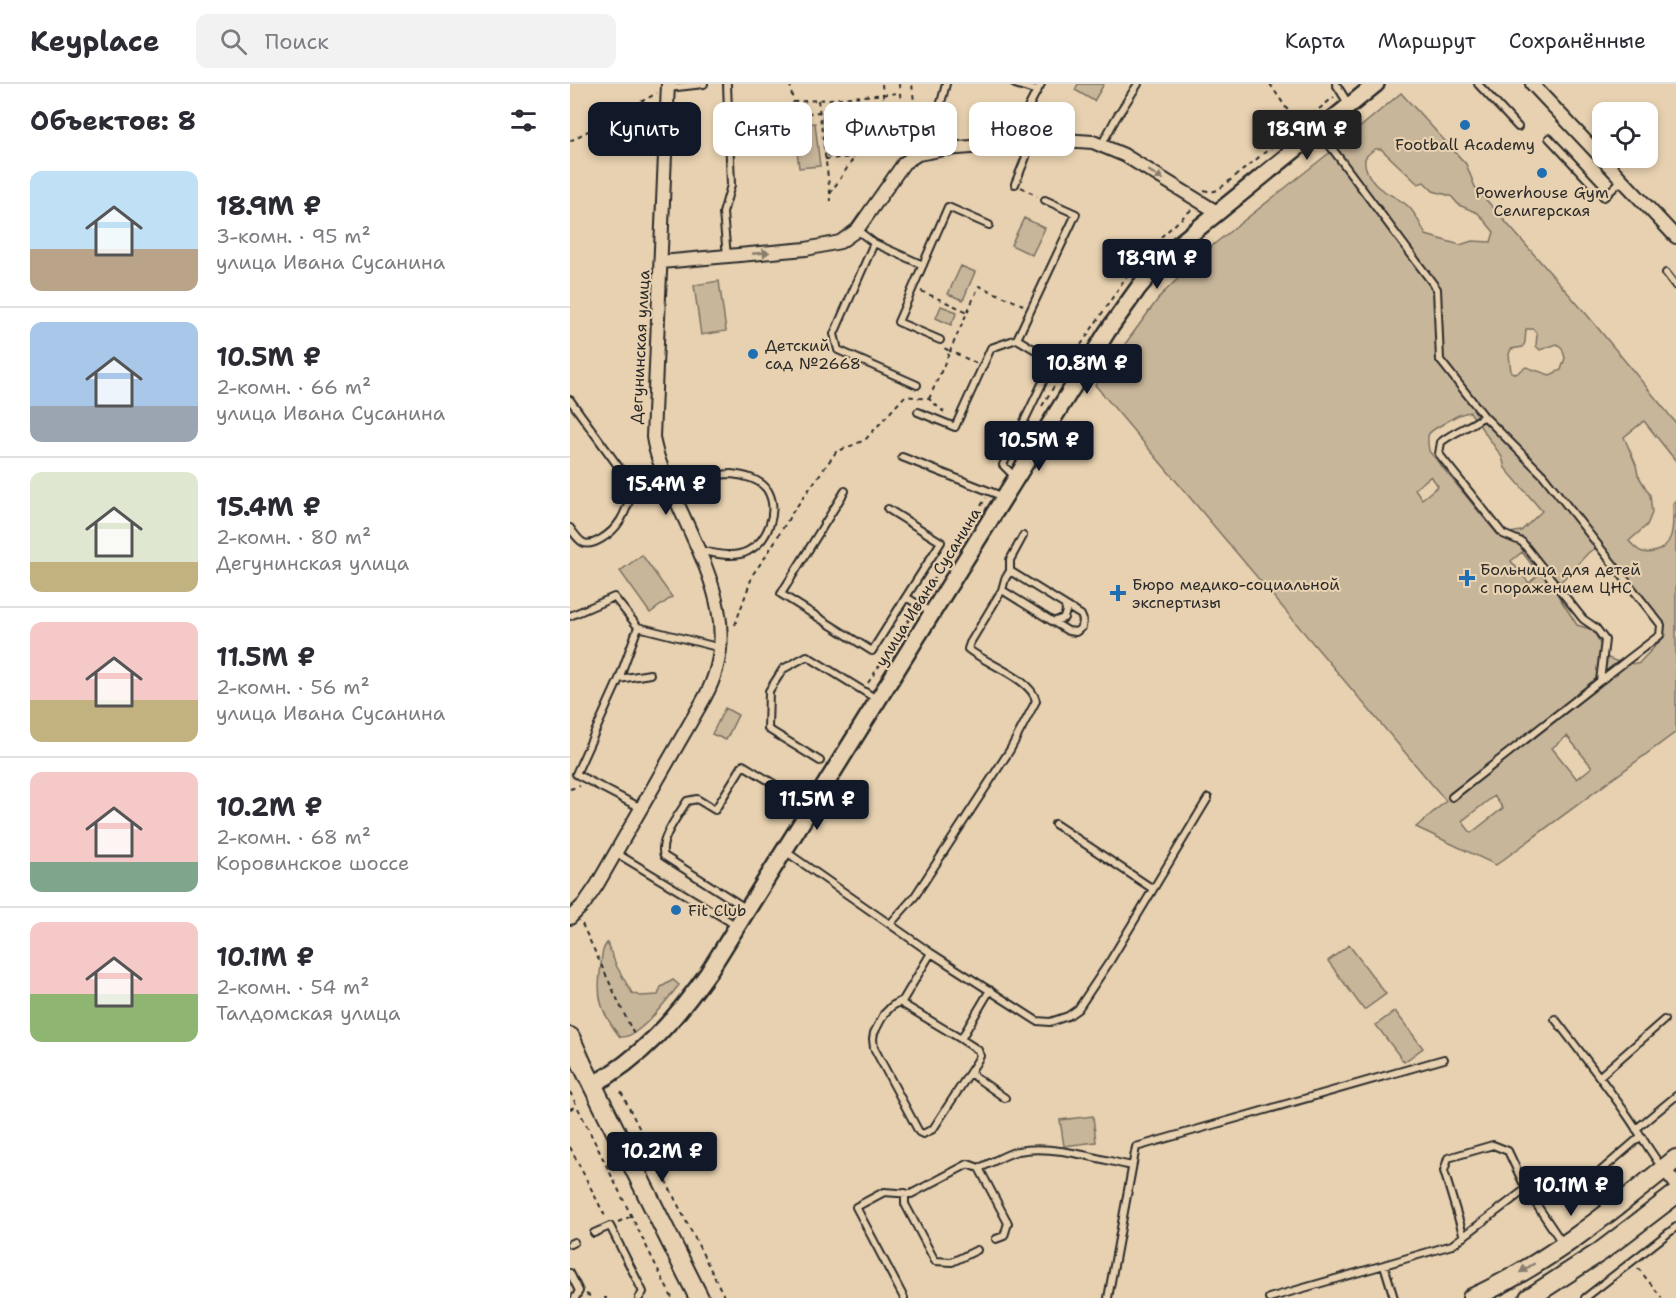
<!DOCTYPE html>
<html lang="ru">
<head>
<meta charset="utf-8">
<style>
  :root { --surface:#fff; --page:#f2f2f3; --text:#2b2b33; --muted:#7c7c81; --line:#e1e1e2; --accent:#111827 }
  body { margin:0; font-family:"Shantell Sans",sans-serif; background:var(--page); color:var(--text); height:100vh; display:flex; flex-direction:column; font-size:22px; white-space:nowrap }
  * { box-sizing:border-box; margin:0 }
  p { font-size:20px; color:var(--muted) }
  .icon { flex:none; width:33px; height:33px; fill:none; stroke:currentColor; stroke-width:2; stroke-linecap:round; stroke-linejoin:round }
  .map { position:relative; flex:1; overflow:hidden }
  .drawer { display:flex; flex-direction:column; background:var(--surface); width:570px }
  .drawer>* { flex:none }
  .top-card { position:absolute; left:18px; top:18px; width:570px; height:54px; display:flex; gap:12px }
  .fabs { position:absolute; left:1022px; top:18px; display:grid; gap:12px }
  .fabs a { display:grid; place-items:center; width:66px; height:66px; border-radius:12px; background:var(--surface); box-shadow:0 3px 9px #0003; font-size:30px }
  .price { position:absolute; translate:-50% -51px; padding:0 14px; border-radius:6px; background:var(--accent); color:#fff; font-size:20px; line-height:39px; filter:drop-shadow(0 2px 3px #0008) }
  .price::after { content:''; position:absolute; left:50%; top:36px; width:18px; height:14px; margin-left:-9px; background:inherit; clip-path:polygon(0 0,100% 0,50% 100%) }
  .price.on { background:#222; color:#fff }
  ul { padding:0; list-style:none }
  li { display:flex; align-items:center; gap:18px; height:150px; padding:0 30px }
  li+li { border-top:2px solid var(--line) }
  li span { display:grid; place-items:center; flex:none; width:168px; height:120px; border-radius:12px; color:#555 }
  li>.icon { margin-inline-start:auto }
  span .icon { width:72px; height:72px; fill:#fffc; stroke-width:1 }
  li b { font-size:26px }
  h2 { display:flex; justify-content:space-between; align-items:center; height:72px; padding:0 30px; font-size:26px }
  .tag { padding:0 21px; border-radius:12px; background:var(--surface); box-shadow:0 3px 9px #0003; font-size:21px; line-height:54px }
  .tag.on { background:var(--accent); color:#fff }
  header { display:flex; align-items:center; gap:36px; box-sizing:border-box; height:84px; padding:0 30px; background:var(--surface); border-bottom:2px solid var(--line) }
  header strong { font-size:28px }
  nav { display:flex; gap:33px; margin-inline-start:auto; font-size:21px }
  .search { width:420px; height:54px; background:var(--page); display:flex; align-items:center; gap:15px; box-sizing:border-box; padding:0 21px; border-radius:12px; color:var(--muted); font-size:22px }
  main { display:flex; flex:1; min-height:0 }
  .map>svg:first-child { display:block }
  .green { fill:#c8b69a; stroke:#7a7062; stroke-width:1.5; fill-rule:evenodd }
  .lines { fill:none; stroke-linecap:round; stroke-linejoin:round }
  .service-casing { stroke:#2b2b2b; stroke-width:10 }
  .minor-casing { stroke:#2b2b2b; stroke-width:16 }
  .tertiary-casing { stroke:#2b2b2b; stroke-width:20 }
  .secondary-casing { stroke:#2b2b2b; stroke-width:22 }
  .path { stroke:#2b2b2b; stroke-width:2; stroke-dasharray:4.5 4.5; stroke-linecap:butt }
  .service { stroke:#e7d1b0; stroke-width:6 }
  .minor { stroke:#e7d1b0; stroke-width:12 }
  .tertiary { stroke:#e7d1b0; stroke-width:15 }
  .secondary { stroke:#e7d1b0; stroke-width:18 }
  .oneway { fill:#897e6e }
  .poi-dot { fill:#1f6fb2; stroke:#e7d1b0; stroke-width:2 }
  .labels { text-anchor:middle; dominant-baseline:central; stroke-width:4.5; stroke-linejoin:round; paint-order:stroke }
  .poi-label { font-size:16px; fill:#2b2b2b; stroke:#e7d1b0; text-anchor:start }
  .street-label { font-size:16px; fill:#2b2b2b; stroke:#e7d1b0 }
</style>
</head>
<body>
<header>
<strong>Keyplace</strong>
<div class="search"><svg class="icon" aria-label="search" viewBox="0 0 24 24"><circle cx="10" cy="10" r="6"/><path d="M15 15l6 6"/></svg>Поиск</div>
<nav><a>Карта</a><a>Маршрут</a><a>Сохранённые</a></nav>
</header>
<main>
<section class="drawer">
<h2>Объектов: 8<svg class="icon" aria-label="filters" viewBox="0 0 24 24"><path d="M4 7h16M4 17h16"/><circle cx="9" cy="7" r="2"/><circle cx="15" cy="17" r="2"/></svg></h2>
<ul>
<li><span style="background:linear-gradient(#bfe0f5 65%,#b9a48a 0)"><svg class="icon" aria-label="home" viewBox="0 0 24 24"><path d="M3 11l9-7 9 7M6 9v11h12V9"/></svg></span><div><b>18.9M ₽</b><p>3-комн. · 95 m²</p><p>улица Ивана Сусанина</p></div></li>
<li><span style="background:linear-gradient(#a9c7e8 70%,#9aa5b1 0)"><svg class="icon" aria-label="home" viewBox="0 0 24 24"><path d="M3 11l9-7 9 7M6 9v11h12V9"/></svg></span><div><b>10.5M ₽</b><p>2-комн. · 66 m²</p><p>улица Ивана Сусанина</p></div></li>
<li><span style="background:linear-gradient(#dfe7d0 75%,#c2b280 0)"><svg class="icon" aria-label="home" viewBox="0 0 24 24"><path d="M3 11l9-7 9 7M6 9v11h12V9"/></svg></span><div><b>15.4M ₽</b><p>2-комн. · 80 m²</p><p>Дегунинская улица</p></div></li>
<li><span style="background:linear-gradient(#f6c9c9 65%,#c2b280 0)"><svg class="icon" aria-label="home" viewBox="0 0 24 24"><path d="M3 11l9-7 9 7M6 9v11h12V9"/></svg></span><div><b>11.5M ₽</b><p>2-комн. · 56 m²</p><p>улица Ивана Сусанина</p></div></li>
<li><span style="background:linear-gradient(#f6c9c9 75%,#7fa58c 0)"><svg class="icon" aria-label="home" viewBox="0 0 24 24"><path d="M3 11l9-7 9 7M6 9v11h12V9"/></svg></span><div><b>10.2M ₽</b><p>2-комн. · 68 m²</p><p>Коровинское шоссе</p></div></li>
<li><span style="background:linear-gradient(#f6c9c9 60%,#8fb573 0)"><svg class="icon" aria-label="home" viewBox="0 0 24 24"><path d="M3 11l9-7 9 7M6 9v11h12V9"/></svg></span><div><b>10.1M ₽</b><p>2-комн. · 54 m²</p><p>Талдомская улица</p></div></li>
</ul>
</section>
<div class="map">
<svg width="1106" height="1214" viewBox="0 0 1106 1214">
  <rect width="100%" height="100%" fill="#e7d1b0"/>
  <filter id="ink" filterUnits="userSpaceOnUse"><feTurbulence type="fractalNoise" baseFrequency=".0167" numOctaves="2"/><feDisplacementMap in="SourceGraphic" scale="12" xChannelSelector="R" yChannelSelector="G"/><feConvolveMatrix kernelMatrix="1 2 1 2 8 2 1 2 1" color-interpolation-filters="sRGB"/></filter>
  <g filter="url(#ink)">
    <path class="green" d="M508 0H534L524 17 505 6Z
      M831 9 896 80 905 103 1018 232 1106 339V377L1074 337 1054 353 1066 381 1068 391 1080 411 1082 429 1077 441 1059 457C1066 465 1072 471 1083 468 1106 463 1103 439 1103 419L1106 417V648L926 781 846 743 876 717 525 301 591 211 643 161 763 66ZM805 65H811L848 100 854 98 863 107 881 112 889 121 908 129 924 148 921 158 902 157 890 161 856 151C851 142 846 130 839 123 823 108 806 110 797 87 792 75 795 72 805 65ZM956 245H963L967 250 966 262 970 266 987 260 992 264 995 274 991 286 980 291 956 283 946 290 941 288 939 270 941 265 953 263 955 258ZM900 328 932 373 935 384 972 427 951 447 928 451 859 367C856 348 857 349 873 340 885 333 885 331 900 328ZM861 392 868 402 852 415 845 405ZM1028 463 1096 551 1068 580 1048 578 1036 573 1025 549 1020 545 1007 541 984 505 1019 468ZM952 468 969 490 959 499 941 477ZM997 652 1022 683 1007 695 982 664ZM924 712 933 724 901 749 892 737Z
      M276 30 280 70 258 72 253 32Z
      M245 39 250 82 229 84 224 41Z
      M454 134 475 144 462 171 441 161Z
      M391 182 405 188 393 216 378 210Z
      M149 197 156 247 131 251 124 201Z
      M371 222 387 228 381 241 366 234Z
      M72 471 102 513 80 529 50 487Z
      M155 624 168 631 156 656 142 650Z
      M37 859 47 883 62 909 70 912 88 911 91 903 103 896 109 901C97 915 69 955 50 953 30 927 26 913 31 881 32 872 31 867 37 859Z
      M779 861 816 910 794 926 758 877Z
      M825 927 853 964 834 978 806 941Z
      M523 1032 526 1058 494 1062 490 1036Z"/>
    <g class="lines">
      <g class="service-casing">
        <path id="service" d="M445 0 467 7 471 0
          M766 0 779 21
          M908 0 948 43
          M98 4 134 0
          M749 47 867 205 870 276 914 332C900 343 885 347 871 358L869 370 933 450 952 458 1013 535 1026 544 1035 556 1030 597 882 713
          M979 54 1034 113 1052 96
          M532 60 546 34 568 0
          M375 65 369 26 376 0
          M445 100 456 73C446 44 453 32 467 7
          M287 146 304 159 353 181
          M304 159 264 250 268 266 347 301
          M157 172 153 129 161 101 157 0
          M1096 189 1106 202
          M447 255 509 292
          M370 256 328 238 378 123 419 141
          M0 316 64 404
          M348 328 385 343 421 264 447 255 506 130 475 116
          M914 332 973 391 1091 541 1090 551 1030 597
          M332 373 434 413
          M446 394 433 381 483 277
          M275 407 211 510 302 567 336 513
          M104 410C120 402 142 390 161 390 173 391 191 395 198 407 209 427 198 457 178 467 163 475 143 469 128 466
          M318 425 371 458 336 513 362 529
          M0 444C10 458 14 465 31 455 52 443 56 425 64 404L96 397
          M432 506 498 547 506 548 512 543 513 536 511 531 440 487
          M0 532 44 513 68 543 151 564
          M485 537 494 534 496 527 495 522
          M68 543 49 595 6 690 71 724
          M49 595 80 590
          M250 677 198 645 199 607 213 585 237 572 308 616
          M485 740 583 805
          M215 767 361 869 467 937 480 938 498 932 508 925 540 877 638 714
          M46 769 167 842
          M177 825 94 772C88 757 109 730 117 717L127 715 145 726 173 681 242 723
          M321 839 345 812 440 666 466 617C462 595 415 579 398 565L400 559 432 506 435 495 440 487V476L453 452
          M361 869 333 916 322 922 314 930 304 949 303 955 304 964 349 1048 353 1050 363 1045 406 979 410 972 408 966 391 955 420 906
          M331 919 391 955
          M985 935C1009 966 1033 997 1055 1028 1068 1046 1078 1065 1091 1082
          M400 989 435 1014
          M1030 992 1094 936
          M1066 1045 1106 1012
          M409 1084C422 1079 435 1070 448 1067 482 1060 528 1075 562 1082
          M335 1109V1120L365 1177 382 1178 407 1166
          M1039 1126 1018 1098 1070 1053
          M24 1149 40 1142 73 1208 69 1214
          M894 1153 874 1087 878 1074 923 1061 938 1067 956 1105
          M0 1160 4 1158
          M0 1189 9 1207 5 1214
          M334 1214 286 1123 314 1108 341 1110 398 1080 409 1084 438 1139 434 1152 426 1155
          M538 1214 566 1063 874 975
          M699 1214 814 1181
          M824 1214 814 1181 882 1161 956 1105 993 1160
          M1015 1214 1106 1143"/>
      </g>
      <g class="minor-casing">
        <path id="minor" d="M962 0 1106 153
          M91 178 236 165 270 158 287 146 334 79 348 70 375 65 493 56 523 58 554 71 647 128
          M0 834 14 820 27 801 135 613C174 541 132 477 103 409 94 391 86 373 83 353L98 0
          M1094 1085 1106 1100"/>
      </g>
      <g class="tertiary-casing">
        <path id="tertiary" d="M22 1001C71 975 106 934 138 889L537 248 569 203 599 168 806 0"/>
      </g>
      <g class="secondary-casing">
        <path id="secondary" d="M0 953 12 980 129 1214
          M902 1214C977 1180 1042 1127 1106 1075
          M959 1214 1030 1168 1106 1110"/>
      </g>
      <path class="path" d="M220 0 223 18 330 9
        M312 0 314 21
        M329 0 334 48 341 46 346 59
        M700 0 731 46
        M248 16 261 117
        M219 31 331 20
        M341 46 347 44 342 0
        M0 57 87 9
        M255 75 285 73
        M451 103 467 112
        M634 106 641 108 648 106 764 13
        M260 110 318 22
        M351 207 398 228
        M501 276 570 172 622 125
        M406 279 380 267 409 202 453 221
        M359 315 380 267 374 264
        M472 322 491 291
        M353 513 416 414
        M165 541 183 490 196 472 222 429 266 368 295 356 335 312 359 315 374 328
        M298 599 344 528
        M0 705 10 702
        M12 840 65 953
        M0 1008 102 1214
        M51 1008 155 1214
        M0 1025 7 1022
        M0 1063 36 1134
        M48 1138 62 1132
        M1068 1184 1092 1214
        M16 1210 24 1214
        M34 1214H37"/>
      <use href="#service" class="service"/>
      <use href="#minor" class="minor"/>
      <use href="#tertiary" class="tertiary"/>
      <use href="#secondary" class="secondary"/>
    </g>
    <defs><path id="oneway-solid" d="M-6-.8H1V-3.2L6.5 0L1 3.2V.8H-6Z" transform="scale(1.5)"/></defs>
    <g class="oneway">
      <use href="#oneway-solid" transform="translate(586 91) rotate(31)"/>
      <use href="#oneway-solid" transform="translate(191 169) rotate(-5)"/>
      <use href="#oneway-solid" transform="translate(957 1184) rotate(148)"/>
    </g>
  </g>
  <g class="poi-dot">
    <circle cx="895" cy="41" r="6"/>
    <circle cx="972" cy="89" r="6"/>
    <circle cx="183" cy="270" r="6"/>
    <path d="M894 485h6v6h6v6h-6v6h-6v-6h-6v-6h6z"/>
    <path d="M545 500h6v6h6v6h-6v6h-6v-6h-6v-6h6z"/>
    <circle cx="106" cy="826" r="6"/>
  </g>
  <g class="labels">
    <g class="poi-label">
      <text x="895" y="60" text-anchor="middle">Football Academy</text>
      <text x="972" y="108" text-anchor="middle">Powerhouse Gym<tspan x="972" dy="18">Селигерская</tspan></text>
      <text x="195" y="261">Детский<tspan x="195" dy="18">сад №2668</tspan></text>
      <text x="910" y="485">Больница для детей<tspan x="910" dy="18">с поражением ЦНС</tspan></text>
      <text x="562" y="500">Бюро медико-социальной<tspan x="562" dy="18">экспертизы</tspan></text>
      <text x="118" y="826">Fit Club</text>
    </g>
    <g class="street-label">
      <text transform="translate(70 263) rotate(-87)">Дегунинская улица</text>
      <text transform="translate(358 503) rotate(-58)">улица Ивана Сусанина</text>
    </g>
  </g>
</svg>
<div class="fabs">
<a><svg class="icon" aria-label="locate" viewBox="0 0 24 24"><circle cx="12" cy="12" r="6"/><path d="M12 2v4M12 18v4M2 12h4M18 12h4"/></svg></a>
</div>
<b class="price on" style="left:737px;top:77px">18.9M ₽</b>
<b class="price" style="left:587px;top:206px">18.9M ₽</b>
<b class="price" style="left:517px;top:311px">10.8M ₽</b>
<b class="price" style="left:469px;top:388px">10.5M ₽</b>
<b class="price" style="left:96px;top:432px">15.4M ₽</b>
<b class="price" style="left:247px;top:747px">11.5M ₽</b>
<b class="price" style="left:92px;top:1099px">10.2M ₽</b>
<b class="price" style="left:1001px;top:1133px">10.1M ₽</b>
<div class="top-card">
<a class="tag on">Купить</a>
<a class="tag">Снять</a>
<a class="tag">Фильтры</a>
<a class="tag">Новое</a>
</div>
</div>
</main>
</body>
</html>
